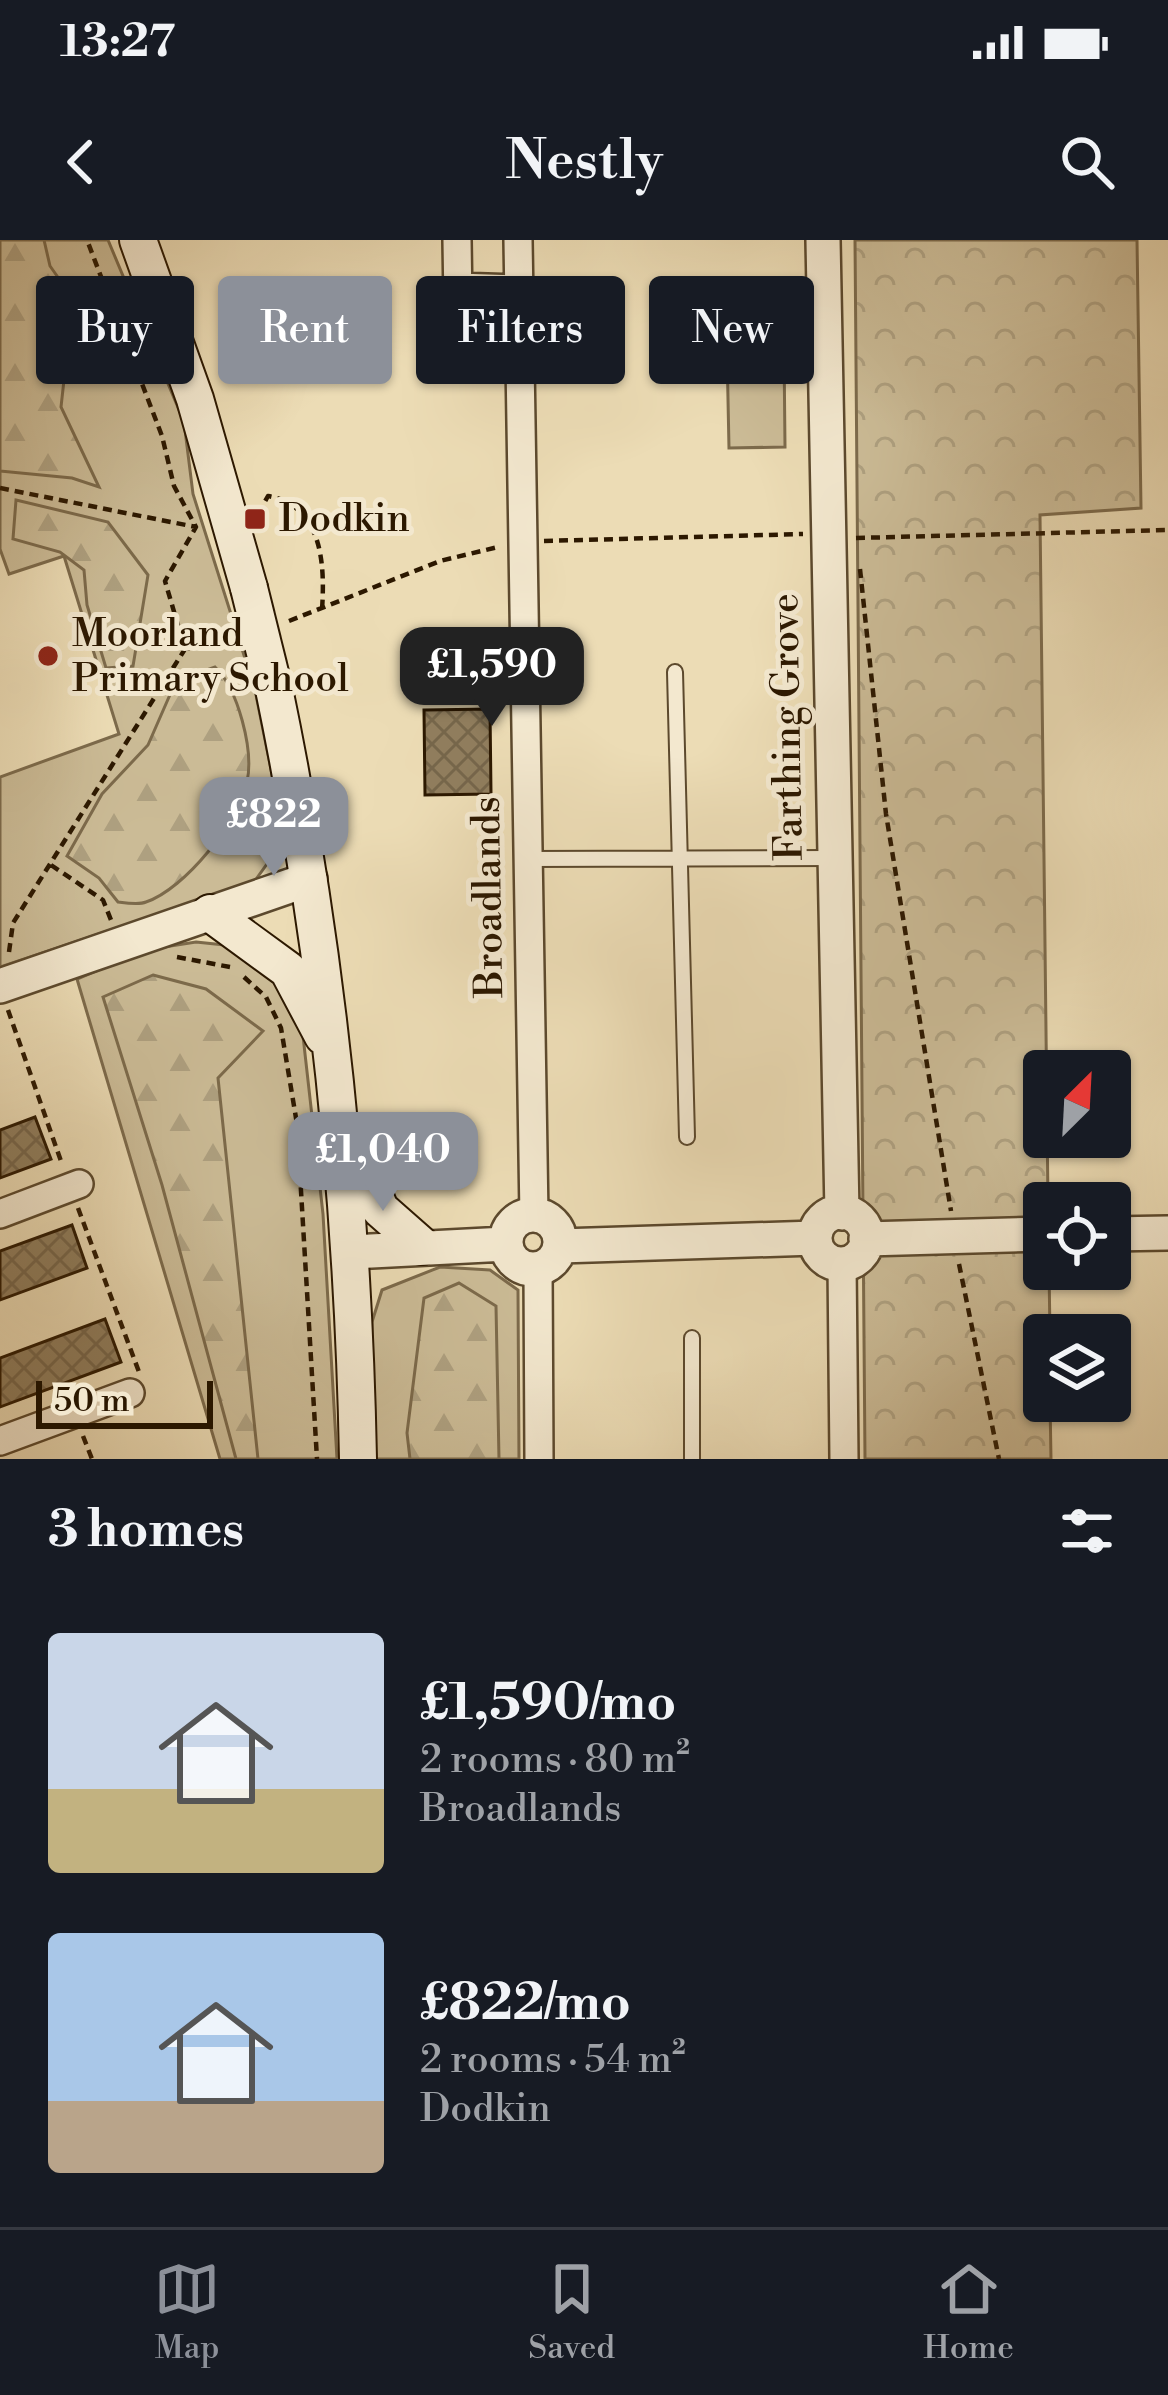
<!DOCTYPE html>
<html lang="en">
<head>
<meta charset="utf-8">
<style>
  :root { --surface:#171b24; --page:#20242c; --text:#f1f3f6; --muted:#9ea1a6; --line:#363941; --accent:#8c9099 }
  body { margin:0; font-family:"Libre Bodoni",serif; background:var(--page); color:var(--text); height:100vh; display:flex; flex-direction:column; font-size:45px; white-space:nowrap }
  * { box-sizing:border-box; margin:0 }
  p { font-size:39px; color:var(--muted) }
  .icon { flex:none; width:66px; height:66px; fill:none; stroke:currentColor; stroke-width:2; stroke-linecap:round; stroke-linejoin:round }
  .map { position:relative; height:1219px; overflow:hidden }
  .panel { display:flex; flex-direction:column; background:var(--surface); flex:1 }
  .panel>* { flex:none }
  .hud { position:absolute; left:36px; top:36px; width:1098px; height:108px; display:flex; gap:24px }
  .needle { width:78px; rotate:24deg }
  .tools { position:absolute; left:1023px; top:810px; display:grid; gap:24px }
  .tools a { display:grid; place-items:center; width:108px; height:108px; border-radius:12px; background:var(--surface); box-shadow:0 3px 9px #0004; font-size:60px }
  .scale { position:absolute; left:36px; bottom:30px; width:177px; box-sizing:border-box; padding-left:12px; border:6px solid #2c1800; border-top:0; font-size:33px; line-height:42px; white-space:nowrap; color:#2c1800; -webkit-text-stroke:9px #f3e8cf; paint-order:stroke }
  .price { position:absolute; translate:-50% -102px; padding:0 27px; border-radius:24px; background:var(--accent); color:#fff; font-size:39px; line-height:78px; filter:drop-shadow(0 3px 6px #0008) }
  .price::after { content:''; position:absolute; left:50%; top:72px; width:36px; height:27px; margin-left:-18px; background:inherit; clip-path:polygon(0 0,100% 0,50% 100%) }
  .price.selected { background:#222; color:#fff }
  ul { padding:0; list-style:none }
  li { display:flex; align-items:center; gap:36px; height:300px; padding:0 48px }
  li span { display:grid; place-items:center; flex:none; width:336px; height:240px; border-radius:12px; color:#555 }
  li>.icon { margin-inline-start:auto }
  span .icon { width:144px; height:144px; fill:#fffc; stroke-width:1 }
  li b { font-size:51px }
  h2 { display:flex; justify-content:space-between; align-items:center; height:144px; padding:0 48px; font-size:51px }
  .tag { padding:0 42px; border-radius:12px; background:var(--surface); box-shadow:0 3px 9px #0004; font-size:42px; line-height:108px }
  .tag.selected { background:var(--accent); color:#fff }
  .status { display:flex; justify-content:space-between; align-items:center; height:84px; padding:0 60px; background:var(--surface); direction:ltr }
  .status svg { height:33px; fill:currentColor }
  header { display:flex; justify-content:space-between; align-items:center; height:156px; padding:0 48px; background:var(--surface); font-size:54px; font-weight:600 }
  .menu { display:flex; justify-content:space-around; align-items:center; height:168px; border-top:3px solid var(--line); background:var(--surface); font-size:33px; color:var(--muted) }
  .menu a { display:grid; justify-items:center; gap:6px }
  .menu .selected { color:var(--accent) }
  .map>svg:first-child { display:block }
  .grass { fill:#cbbb96; stroke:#7c6a4b; stroke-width:3 }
  .forest { fill:url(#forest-firs); stroke:#7c6a4b; stroke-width:3 }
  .park { fill:url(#park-crowns); stroke:#7c6a4b; stroke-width:3 }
  .building { fill:url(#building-cross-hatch); stroke:#2c1800; stroke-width:3 }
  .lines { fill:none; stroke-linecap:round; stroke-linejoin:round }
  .service-casing { stroke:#5c492d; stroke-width:18 }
  .minor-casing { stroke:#5c492d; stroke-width:32 }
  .tertiary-casing { stroke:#5c492d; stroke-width:38 }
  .secondary-casing { stroke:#2c1800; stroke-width:40 }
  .path { stroke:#2c1800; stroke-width:4.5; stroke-dasharray:9 6; stroke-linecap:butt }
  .service { stroke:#f3e8cf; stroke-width:14 }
  .minor { stroke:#f3e8cf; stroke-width:27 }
  .tertiary { stroke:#f3e8cf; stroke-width:33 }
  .secondary { stroke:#f3e8cf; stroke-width:36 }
  .secondary-bridge-casing { stroke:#2c1800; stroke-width:40; stroke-linecap:butt }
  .secondary-bridge { stroke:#f3e8cf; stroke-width:36 }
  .poi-dot { fill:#8f2418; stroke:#f3e8cf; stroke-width:4.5 }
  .labels { text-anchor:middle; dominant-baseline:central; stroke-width:10; stroke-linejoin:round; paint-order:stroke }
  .poi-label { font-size:39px; fill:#2c1800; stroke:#f3e8cf; text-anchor:start }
  .street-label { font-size:39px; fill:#2c1800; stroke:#f3e8cf }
</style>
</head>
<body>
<div class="status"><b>13:27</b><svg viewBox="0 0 49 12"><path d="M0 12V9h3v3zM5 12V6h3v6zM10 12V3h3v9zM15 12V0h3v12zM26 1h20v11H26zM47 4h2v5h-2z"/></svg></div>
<header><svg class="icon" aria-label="back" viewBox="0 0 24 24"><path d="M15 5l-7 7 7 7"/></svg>Nestly<svg class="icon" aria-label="search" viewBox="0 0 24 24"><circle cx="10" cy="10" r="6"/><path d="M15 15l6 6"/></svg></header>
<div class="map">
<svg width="1168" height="1219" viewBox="0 0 1168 1219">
  <defs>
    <pattern id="forest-firs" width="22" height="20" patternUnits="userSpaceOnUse" patternTransform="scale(3)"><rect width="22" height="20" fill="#cbbb96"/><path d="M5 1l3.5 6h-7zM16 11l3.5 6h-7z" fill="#aea080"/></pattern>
    <pattern id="park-crowns" width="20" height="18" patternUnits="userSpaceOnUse" patternTransform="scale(3)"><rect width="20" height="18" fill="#cbbb96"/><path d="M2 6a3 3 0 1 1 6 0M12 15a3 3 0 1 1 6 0" fill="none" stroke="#aea080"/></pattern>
    <pattern id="building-cross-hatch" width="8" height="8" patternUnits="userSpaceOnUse" patternTransform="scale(3)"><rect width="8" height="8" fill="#907e5e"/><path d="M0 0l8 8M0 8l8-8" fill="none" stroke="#76664b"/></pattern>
  </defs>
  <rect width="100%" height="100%" fill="#ecdcb5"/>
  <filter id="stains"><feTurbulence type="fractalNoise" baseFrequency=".00167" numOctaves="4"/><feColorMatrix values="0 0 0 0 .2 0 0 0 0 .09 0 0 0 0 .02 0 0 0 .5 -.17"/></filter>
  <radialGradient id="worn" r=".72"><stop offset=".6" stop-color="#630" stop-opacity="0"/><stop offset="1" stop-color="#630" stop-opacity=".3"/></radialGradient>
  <path class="grass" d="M0 0H108L184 182 193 254 255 450 285 599 254 642 0 727V537L119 494 64 316 9 334 0 309Z
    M784 109 785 207 729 208 727 110Z
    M196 702 234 706 284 740 302 787 323 974 337 1219H220L77 739 145 710Z
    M440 1027 490 1030 518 1050 519 1219H370L372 1082 382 1050Z"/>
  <path class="forest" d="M0 0H44L50 26 88 80 98 130 64 140 61 167 99 247 72 238 0 231Z
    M16 260 108 282 148 335 133 426 106 428 87 365 84 330 60 312 13 299Z
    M215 427C238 449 254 510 247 542 239 581 185 649 146 662 139 665 126 663 118 662L99 638 67 616 102 554 148 505 176 441Z
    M153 735 206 749 263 791 218 838 258 1219H236L162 945 103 757Z
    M459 1043 496 1066 499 1219H410L407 1193 424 1058Z"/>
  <path class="park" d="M855 0H1137L1141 268 1040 275 1048 963 1044 1029H1049L1050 1095H1044V1161H1050L1051 1219H865Z"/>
  <path class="building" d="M490 469 491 554 425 555 424 470Z
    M35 877 51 919 0 938V890Z
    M72 985 87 1028 0 1060V1011Z
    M105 1079 121 1122 0 1167V1118Z"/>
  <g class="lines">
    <g class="service-casing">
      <path id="service" d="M459 401 522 398
        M675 432 687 897
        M527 619 833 618
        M692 1098V1219"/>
    </g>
    <g class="minor-casing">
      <path id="minor" d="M457 0 459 127
        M518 0 534 976
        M457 47 518 49
        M0 974 79 944
        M842 1024 844 1219
        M538 1029 539 1219
        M0 1201 130 1153"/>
    </g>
    <g class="tertiary-casing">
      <path id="tertiary" d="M823 0 842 973
        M0 746 310 639
        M815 998a26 26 0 1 1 52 0a26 26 0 1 1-52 0Z
        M506 1002a27 27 0 1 1 54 0a27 27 0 1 1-54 0Z
        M1110 994 1168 993
        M866 999 1044 994
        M560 1006 815 998
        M352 1012 506 1004"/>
    </g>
    <g class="secondary-casing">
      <path id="secondary" d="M138 0 195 159 249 348
        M274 449C327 704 353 959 358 1219
        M210 673 288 730 323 796
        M357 912 380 969 422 1006"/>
    </g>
    <path class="path" d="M0 248 196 287
      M258 274 268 256C323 266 325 325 322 370
      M856 298 1168 290
      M544 301 803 294
      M860 329 886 574 951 971
      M289 381 440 321 498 307
      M185 409 231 397
      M51 625 103 660 111 680
      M9 712 13 683 185 409 165 341 196 287 174 246 162 196 87 0
      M177 717 230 727
      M244 737 266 757 281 788 297 884 317 1219
      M8 770 62 924
      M78 968 139 1132
      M959 1024 999 1219
      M83 1196 92 1219"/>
    <use href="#service" class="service"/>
    <use href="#minor" class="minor"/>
    <use href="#tertiary" class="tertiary"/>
    <use href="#secondary" class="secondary"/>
    <g class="secondary-bridge-casing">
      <path id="secondary-bridge" d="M249 348 274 449"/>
    </g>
    <use href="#secondary-bridge" class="secondary-bridge"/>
  </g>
  <g class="poi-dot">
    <rect x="243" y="267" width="24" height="24" rx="6"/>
    <circle cx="48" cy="416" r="12"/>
  </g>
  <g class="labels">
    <g class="poi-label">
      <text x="279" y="279">Dodkin</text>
      <text x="72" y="394">Moorland<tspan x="72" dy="45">Primary School</tspan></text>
    </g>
    <g class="street-label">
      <text transform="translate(788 487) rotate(-91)">Farthing Grove</text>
      <text transform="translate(489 657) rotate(-91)">Broadlands</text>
    </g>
  </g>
  <rect width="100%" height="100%" filter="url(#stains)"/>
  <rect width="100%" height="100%" fill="url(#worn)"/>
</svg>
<div class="tools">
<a><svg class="needle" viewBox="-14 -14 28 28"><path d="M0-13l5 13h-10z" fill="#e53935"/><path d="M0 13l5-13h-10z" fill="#9ea1a6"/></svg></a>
<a><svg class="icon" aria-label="locate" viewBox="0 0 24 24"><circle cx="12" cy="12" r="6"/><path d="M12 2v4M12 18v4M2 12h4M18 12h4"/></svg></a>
<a><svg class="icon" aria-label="layers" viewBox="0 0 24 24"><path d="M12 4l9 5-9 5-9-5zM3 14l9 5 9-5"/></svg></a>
</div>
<div class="scale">50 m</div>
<b class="price selected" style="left:492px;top:489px">£1,590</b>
<b class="price" style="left:274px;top:639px">£822</b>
<b class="price" style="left:383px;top:974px">£1,040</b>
<div class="hud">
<a class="tag">Buy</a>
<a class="tag selected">Rent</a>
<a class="tag">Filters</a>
<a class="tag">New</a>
</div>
</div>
<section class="panel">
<h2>3 homes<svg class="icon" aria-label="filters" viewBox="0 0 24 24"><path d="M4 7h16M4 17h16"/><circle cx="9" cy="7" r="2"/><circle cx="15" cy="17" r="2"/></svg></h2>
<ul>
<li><span style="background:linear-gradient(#c9d6e8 65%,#c2b280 0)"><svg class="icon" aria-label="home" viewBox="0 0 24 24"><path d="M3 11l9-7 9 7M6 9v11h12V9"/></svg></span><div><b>£1,590/mo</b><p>2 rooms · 80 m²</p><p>Broadlands</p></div></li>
<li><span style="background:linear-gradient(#a9c7e8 70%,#b9a48a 0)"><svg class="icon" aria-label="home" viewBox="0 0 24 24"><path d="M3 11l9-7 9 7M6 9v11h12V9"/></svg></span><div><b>£822/mo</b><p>2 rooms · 54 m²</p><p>Dodkin</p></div></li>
</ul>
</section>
<nav class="menu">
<a class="selected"><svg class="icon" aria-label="map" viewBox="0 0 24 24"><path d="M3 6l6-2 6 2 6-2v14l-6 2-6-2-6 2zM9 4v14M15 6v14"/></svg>Map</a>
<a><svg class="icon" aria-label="saved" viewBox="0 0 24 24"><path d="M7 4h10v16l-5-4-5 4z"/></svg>Saved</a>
<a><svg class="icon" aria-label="home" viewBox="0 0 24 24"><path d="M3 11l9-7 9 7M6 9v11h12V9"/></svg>Home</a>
</nav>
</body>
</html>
